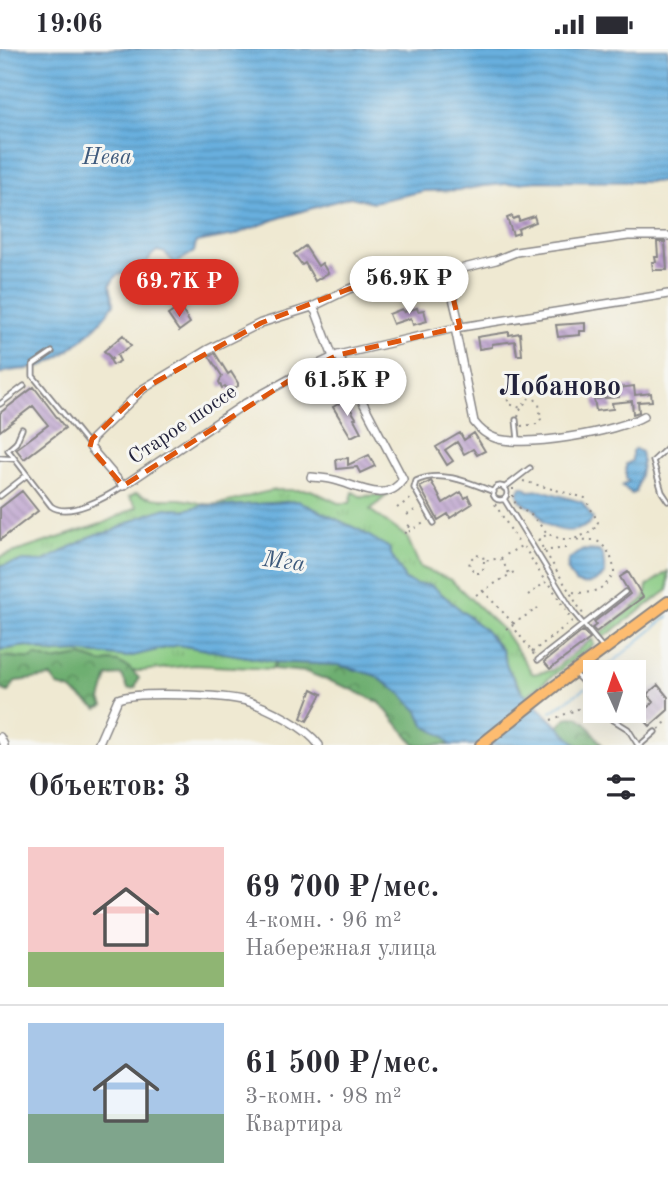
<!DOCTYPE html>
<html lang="ru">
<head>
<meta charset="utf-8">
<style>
  :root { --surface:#fff; --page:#f7f7f7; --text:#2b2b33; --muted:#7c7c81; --line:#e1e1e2; --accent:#d93025 }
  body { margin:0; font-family:"Old Standard TT",serif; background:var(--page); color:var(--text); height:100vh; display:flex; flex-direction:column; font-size:26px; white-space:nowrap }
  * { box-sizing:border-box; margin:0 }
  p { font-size:23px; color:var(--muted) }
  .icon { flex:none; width:38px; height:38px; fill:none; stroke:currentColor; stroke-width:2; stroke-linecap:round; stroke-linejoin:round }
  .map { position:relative; height:696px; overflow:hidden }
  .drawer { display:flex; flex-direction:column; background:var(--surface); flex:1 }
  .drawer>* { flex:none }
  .needle { width:46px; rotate:357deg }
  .buttons { position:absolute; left:583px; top:611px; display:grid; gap:14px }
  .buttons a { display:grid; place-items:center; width:63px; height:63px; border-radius:0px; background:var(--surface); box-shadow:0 7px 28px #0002; font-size:35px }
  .price { position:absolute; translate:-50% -60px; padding:0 16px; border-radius:24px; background:#fff; color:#222; font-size:23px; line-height:46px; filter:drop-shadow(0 2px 4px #0008) }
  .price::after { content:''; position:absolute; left:50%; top:42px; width:21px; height:16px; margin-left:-10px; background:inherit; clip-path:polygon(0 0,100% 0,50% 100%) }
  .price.selected { background:var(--accent); color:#fff }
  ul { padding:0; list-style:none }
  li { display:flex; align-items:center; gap:21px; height:175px; padding:0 28px }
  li+li { border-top:2px solid var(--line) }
  li span { display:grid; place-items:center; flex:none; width:196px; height:140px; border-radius:0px; color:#555 }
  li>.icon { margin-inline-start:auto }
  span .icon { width:84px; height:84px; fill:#fffc; stroke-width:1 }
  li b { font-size:30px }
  h2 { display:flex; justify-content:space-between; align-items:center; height:84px; padding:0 28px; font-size:30px }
  .status { display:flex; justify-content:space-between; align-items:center; height:49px; padding:0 35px; background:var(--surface); direction:ltr }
  .status svg { height:19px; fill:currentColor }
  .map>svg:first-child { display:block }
  .grass { fill:url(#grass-tufts); stroke:#56765f; stroke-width:2 }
  .forest { fill:url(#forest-crowns); stroke:#486856; stroke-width:2 }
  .water { fill:url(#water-rules); stroke:#44688c; stroke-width:2 }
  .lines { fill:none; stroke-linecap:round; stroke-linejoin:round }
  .stream { stroke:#67afde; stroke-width:2 }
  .building { fill:url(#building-back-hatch) }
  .lane-casing { stroke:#888686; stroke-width:7 }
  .street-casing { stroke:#888686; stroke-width:10 }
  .primary-casing { stroke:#888686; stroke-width:14 }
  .path { stroke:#888686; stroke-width:2; stroke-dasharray:2 5; stroke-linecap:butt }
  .lane { stroke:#fff; stroke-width:3.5 }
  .street { stroke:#fff; stroke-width:7 }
  .primary { stroke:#fdbc70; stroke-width:10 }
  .marked { fill:none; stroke:#de560e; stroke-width:5; stroke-dasharray:14 9; stroke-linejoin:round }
  .labels { text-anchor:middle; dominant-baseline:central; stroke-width:6; stroke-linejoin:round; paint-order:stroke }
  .street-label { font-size:21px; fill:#22223b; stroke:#f6f6f2 }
  .water-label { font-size:23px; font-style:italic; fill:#3e5a7c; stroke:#f6f6f2 }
  .district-label { font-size:28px; font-weight:bold; fill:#22223b; stroke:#f6f6f2 }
</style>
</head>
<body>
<div class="status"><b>19:06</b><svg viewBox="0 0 49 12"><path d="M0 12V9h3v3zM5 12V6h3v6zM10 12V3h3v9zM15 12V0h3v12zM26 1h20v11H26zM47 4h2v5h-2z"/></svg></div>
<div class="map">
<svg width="668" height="696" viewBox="0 0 668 696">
  <defs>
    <pattern id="grass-tufts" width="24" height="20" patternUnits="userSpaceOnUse" patternTransform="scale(1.75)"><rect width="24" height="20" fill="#89cb83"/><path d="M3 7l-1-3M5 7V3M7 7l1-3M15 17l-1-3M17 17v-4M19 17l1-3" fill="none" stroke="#76ae72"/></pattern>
    <pattern id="forest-crowns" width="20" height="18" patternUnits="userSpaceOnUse" patternTransform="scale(1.75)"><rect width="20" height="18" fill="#6eaf71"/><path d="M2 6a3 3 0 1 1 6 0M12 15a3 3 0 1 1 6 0" fill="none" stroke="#5a8e5e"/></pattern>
    <pattern id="water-rules" width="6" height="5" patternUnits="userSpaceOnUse" patternTransform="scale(1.75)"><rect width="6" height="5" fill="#67afde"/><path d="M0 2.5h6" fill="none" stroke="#548eb5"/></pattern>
    <pattern id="building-back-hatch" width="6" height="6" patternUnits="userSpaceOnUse" patternTransform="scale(1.75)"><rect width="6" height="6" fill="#b99dcb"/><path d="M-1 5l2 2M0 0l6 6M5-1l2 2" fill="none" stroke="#9680a6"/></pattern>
  </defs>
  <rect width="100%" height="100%" fill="#f6f6f2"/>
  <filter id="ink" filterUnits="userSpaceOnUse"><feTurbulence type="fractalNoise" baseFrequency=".0143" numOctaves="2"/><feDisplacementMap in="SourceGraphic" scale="14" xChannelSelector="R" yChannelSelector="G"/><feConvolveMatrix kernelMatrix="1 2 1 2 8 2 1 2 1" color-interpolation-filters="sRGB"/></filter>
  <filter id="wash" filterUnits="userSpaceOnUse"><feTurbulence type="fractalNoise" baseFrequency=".00686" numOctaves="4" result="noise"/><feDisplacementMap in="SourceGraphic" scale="28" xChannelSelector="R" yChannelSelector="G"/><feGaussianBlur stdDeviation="1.57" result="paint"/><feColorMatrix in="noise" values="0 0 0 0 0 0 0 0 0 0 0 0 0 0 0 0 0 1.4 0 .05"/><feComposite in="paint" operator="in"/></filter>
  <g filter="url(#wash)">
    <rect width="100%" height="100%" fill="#efe9d2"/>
    <path class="grass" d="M279 441H311L338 454H350L353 443 360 447 387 446 370 461 407 488 420 518 451 531 504 582 533 625 553 621 592 590 594 595 526 647 508 620 502 601 486 582 431 536 416 535 405 531C401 518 392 512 388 499L359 481 298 452 229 457 203 456 185 461 166 459 140 468 111 483 96 485 42 513 24 512 0 517V508L104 474 137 458 129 448 136 444C152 451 162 450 178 450 191 450 202 457 216 455 238 453 254 443 279 441Z
      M668 522V541L607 586 600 590 597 587 645 549 647 537Z
      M178 596 276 613 272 620 194 616 141 622 44 624 0 621V601L27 597 53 604 80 603 128 608Z"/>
    <path class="forest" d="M35 606 53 612 82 607 102 614 109 612 118 613 128 618 139 629 135 639 128 640 122 626 108 627 101 651 104 657 97 660 69 640 58 637 51 628 16 632 8 643 1 640 0 608C12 607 21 610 33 609Z
      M276 613 339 616 374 626 400 644 418 662 425 677 443 687 450 696H415L380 654 351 640 306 623 272 620Z
      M577 667 586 674 602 696H577L558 678 566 669Z"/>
    <path class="water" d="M0 0H668V133L538 132 484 137 460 141 424 142 373 153 350 148 279 169 234 186 196 193 194 203 175 215 165 204 157 202C146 210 146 216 144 228L140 229 131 222 116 227 110 236 114 255C99 278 64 310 38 318 24 322 13 319 0 325Z
      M635 400 641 403C645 413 638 432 636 443L632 445 622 437 629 432 626 430V415L632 412V402Z
      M521 438H525L529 442 541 441 582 453 593 470C583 485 558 485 544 473 541 469 538 462 534 460 526 455 519 455 518 443Z
      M298 452 359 481 389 499C392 512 401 518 405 531L416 535 431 536 486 582 502 602 508 620 520 640 577 696H450L443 687 425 677 418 662 400 644 374 626 339 616 276 613 178 596 128 608 80 603 53 604 27 597 0 601V517L24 512 42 513 96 485 111 483 140 468 166 459 185 461 203 456 229 457Z
      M583 501 599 502 603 507 605 525C596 534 586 538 575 533L567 520 569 517 567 516 569 510Z"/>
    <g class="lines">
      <path class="stream" d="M601 623 668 567
        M593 631 595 628
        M551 663 585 639"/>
    </g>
    <g id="blocks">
      <path class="building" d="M512 167 513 170 518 168 519 172 534 167 536 173 518 180 519 184 513 186 507 169Z
        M657 193H665L667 221H653L652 213H656L655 208H658Z
        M305 197 318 217 322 214 328 224 315 232 305 214 302 216 294 205Z
        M180 258 190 274 179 282 168 266Z
        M417 259 418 262 424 261 427 272 413 276 411 269 393 275 389 265 402 260 404 263Z
        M585 274V282H580V286L558 288 556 276Z
        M509 283V286L520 284 522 306H517L515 292 492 295V298L479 300 477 288Z
        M123 286 131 297 117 306 120 312 113 316 110 311 112 310 104 302Z
        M215 304 228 325 231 323 238 334V337L230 342 225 337 222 339 219 333 222 327 209 307Z
        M634 337 635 346 651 344 652 352 638 353 639 363 633 365 632 352 612 354 613 360 596 362 594 350 619 348 618 339Z
        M34 338 65 379 24 410 16 400 48 376 33 357 0 382V364Z
        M345 351 356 369 354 370 361 383 351 388 333 358Z
        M460 384 464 391 474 384 485 402 477 406 473 400 464 405 457 393 445 401 453 412 447 416 436 398Z
        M369 406 375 417 360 424 357 418 337 420 336 410 348 409V416Z
        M431 432 443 454 461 443 465 449 468 447 472 455 450 469 448 465 438 471 420 438Z
        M22 442 38 462 0 491V459Z
        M628 523 643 548 596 583 592 579 596 576 594 573 630 545 620 528Z
        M583 582 590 590 550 620 544 613Z
        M658 636 668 648V661L650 677 639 665 654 653 647 645Z
        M312 640 322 645 307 672 301 669Z"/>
    </g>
  </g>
  <g filter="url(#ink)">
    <use href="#blocks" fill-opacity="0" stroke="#888686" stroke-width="2"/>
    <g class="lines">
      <g class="lane-casing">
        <path id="lane" d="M52 303 33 316V327L89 396
          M0 355 24 337
          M516 371 518 390
          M22 380 16 394 8 401 51 457C68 470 107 448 123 437
          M668 398 653 412 662 443 668 452
          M0 409 15 410
          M493 444a7 7 0 1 1 14 0a7 7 0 1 1-14 0Z
          M504 439 530 419
          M0 447 27 426
          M504 450 574 564 603 599
          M434 474 414 439 416 432C440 420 471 434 494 443
          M538 611 625 543
          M574 624 595 645
          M604 662 607 667 628 680 638 696
          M640 696 655 683"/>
      </g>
      <g class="street-casing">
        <path id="street" d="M448 228 423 220 392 227 349 240 312 258 261 274 207 301 143 340 92 390 90 398 123 437 246 354 306 321 338 306 455 279 668 245
          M448 228 456 221 496 211 516 203 628 187H668
          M448 228 460 278
          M312 258 316 263 333 308
          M455 279 474 373C480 381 486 386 495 389 525 399 617 383 644 367
          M311 428C320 429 329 429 338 432 359 438 388 455 403 430L338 306
          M0 688 4 696
          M98 696 118 650C136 642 225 646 246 652 268 658 306 678 319 696"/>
      </g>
      <g class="primary-casing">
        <path id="primary" d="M481 696 555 637 668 553"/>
      </g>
      <path class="path" d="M518 368 521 359 529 349
        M521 377 537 375 541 370 539 355 528 342 530 333 513 336 506 346 509 355 521 359
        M523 432 585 449 598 473 593 482 574 490
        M513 439V450L517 457 531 466 548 485 561 490 595 491C607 497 614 510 614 524 605 542 588 547 569 542
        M495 455 520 496
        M397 459 413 448
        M407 466 418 459
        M408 476 413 479
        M410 477 405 485 427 472
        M538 491 583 565
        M538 491 548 485
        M543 502 566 499
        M501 510 510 526
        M484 512 483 521 479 524H476L470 518 469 512 475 506 483 507 484 512 501 509 523 496 546 534
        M483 542 514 575
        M476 546 514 523
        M528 546 546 533
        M513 575 538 559
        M506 580 512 576 535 607
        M532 603 572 572 548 532
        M551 671 595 653
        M659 680 668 671"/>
      <use href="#lane" class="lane"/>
      <use href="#street" class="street"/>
      <use href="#primary" class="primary"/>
    </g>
  </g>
  <path class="marked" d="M423 220 448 228 460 278 338 306 306 321 123 437 90 398 92 390 143 340 261 274 349 240Z"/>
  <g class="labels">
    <g class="street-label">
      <text transform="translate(183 376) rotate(-34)">Старое шоссе</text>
    </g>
    <g class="water-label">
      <text x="107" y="108">Нева</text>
      <text transform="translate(284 513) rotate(7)">Мга</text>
    </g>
    <g class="district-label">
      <text x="560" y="339">Лобаново</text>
    </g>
  </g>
</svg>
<div class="buttons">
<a><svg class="needle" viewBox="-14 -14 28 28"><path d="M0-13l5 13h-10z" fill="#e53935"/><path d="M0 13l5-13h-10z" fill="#7c7c81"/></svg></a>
</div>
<b class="price" style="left:409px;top:267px">56.9K ₽</b>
<b class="price selected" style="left:179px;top:270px">69.7K ₽</b>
<b class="price" style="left:347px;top:369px">61.5K ₽</b>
</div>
<section class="drawer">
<h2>Объектов: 3<svg class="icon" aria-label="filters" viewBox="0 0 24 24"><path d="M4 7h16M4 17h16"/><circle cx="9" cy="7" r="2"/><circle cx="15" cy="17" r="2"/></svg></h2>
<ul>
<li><span style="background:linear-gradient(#f6c9c9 75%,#8fb573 0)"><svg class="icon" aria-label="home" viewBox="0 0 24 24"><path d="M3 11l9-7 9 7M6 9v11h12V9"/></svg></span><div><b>69 700 ₽/мес.</b><p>4-комн. · 96 m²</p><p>Набережная улица</p></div></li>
<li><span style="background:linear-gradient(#a9c7e8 65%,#7fa58c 0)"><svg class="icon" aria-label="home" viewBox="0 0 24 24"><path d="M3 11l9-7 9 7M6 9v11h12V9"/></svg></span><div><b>61 500 ₽/мес.</b><p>3-комн. · 98 m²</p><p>Квартира</p></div></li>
</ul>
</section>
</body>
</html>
